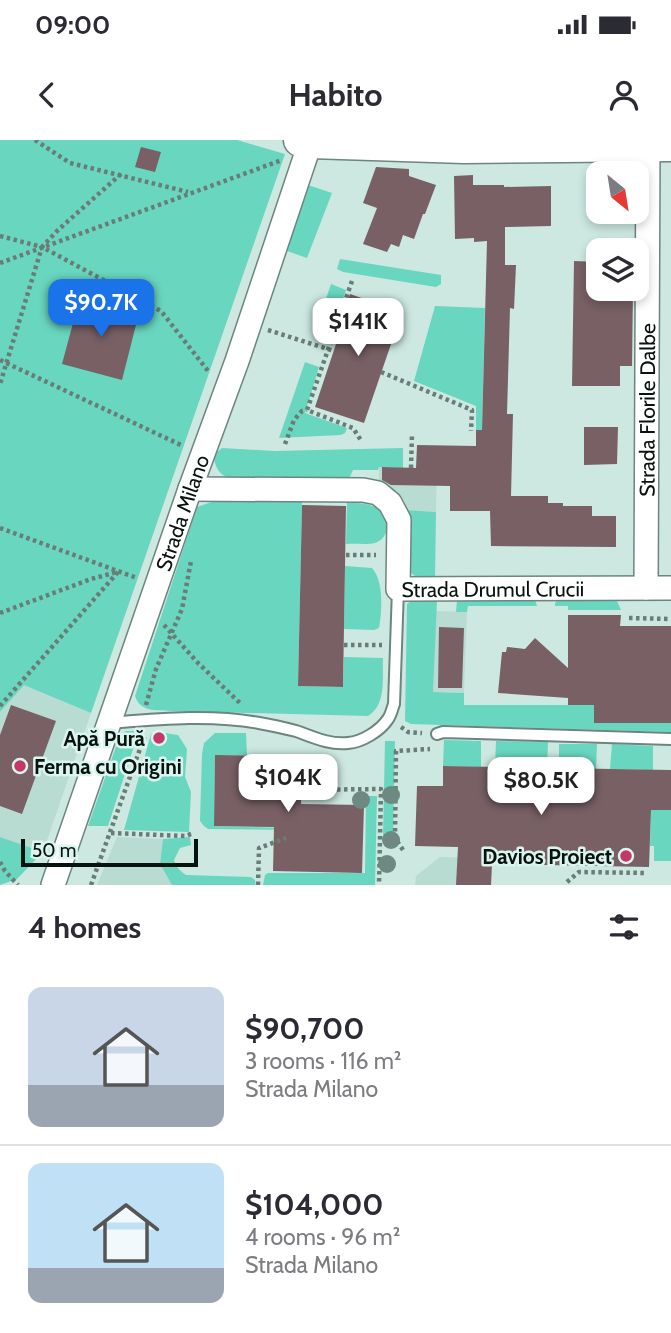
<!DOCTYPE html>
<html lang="en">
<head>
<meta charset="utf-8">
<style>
  :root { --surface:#fff; --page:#f2f2f3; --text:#2b2b33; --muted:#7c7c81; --line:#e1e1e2; --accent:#1a73e8 }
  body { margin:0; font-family:Cabin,sans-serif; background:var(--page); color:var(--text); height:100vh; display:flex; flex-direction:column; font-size:26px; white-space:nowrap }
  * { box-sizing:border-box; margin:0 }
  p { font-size:23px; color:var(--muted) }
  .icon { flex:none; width:38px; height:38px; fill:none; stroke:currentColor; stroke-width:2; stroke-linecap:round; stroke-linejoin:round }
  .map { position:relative; height:745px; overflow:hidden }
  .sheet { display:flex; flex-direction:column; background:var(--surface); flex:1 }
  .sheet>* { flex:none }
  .needle { width:46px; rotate:150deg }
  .tools { position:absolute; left:586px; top:21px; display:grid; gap:14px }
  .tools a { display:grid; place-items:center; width:63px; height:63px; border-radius:14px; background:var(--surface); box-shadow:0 4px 10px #0003; font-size:35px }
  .scale { position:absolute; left:21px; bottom:18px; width:177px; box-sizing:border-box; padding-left:7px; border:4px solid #08120f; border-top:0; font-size:19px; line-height:24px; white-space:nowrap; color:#08120f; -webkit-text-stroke:5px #d9f5ee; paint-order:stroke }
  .price { position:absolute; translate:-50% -60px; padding:0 16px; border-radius:14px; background:#fff; color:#222; font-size:23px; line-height:46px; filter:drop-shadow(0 2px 4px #0008) }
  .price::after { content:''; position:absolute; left:50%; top:42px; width:21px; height:16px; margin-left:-10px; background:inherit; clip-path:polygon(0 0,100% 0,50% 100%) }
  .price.on { background:var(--accent); color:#fff }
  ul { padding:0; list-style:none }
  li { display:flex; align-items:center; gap:21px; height:175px; padding:0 28px }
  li+li { border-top:2px solid var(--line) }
  li span { display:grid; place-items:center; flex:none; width:196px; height:140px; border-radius:14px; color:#555 }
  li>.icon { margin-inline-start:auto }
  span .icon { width:84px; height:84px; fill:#fffc; stroke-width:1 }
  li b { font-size:30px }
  h2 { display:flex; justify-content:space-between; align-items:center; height:84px; padding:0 28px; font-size:30px }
  .status { display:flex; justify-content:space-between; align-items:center; height:49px; padding:0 35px; background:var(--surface); direction:ltr }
  .status svg { height:19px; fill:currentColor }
  header { display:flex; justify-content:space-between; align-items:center; height:91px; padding:0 28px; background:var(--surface); font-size:32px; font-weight:700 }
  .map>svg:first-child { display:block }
  .built { fill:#b8dcd2 }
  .green { fill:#69d6bf }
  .building { fill:#786065 }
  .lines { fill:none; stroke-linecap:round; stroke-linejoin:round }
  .lane-casing { stroke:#6c857f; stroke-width:14 }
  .street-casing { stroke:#6c857f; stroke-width:26 }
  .secondary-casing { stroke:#6c857f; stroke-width:35 }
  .path { stroke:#697c77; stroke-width:4.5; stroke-dasharray:3.5 3.5; stroke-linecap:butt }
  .lane { stroke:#fff; stroke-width:10 }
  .street { stroke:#fff; stroke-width:23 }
  .secondary { stroke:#fff; stroke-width:32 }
  .tree { fill:#6e8882 }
  .poi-dot { fill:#c33769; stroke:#d9f5ee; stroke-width:2.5 }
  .labels { text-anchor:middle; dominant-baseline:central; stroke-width:5; stroke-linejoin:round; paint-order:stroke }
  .street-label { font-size:21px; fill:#08120f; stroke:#d9f5ee }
  .poi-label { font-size:21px; font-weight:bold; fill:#08120f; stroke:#d9f5ee; text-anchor:end }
</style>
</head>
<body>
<div class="status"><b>09:00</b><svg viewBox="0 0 49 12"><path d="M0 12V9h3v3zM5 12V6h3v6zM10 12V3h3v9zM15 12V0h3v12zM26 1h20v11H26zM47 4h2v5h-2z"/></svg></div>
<header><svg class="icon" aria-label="back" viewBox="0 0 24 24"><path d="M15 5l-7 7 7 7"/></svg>Habito<svg class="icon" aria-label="person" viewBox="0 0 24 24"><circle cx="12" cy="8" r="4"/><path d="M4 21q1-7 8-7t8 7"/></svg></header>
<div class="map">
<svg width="671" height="745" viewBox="0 0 671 745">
  <rect width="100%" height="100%" fill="#cce8e1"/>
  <path class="built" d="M379 327 437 328 436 372 405 370 404 361 394 351 379 344Z
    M436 471 467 472 464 553 433 552Z
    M24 544 91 573 43 712 0 697V572Z
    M117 697 163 699 160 724 172 745H97Z
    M440 717 492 718 491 745H415L416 736Z"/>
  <path class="green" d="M0 0H237L285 14 91 573 24 545 0 572Z
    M308 45 332 53 307 118 287 111Z
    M340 119 441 135V144L436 147 343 132 337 129Z
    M331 144 346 150 329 199 314 194Z
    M435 166 485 168 482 290H476V266L414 241Z
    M305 222 319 227 305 273 347 288 345 293 341 295 279 298Z
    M222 308 275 311 403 308V328L379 327 378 330H353L349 339 227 337C219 334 216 328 214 319L217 312Z
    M217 360 302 361 298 546 343 547 344 517 383 518C382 538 387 564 368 576L171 571C156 570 140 572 135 556L197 367Z
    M347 362C357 363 372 363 380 370 391 379 389 399 375 403 366 405 355 403 346 404Z
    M405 370 436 372 435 439C424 439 416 439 408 430Z
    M345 426 372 428C384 441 382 471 379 488L374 490 344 489Z
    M430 459 437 461 433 552 464 553V565H594V583H671V592L411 584 405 581 407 464 411 461Z
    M457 460H535L537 466H468L467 472H456Z
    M558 460 617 461 621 470H568V466H555V463Z
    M126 591H139L108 686H88L119 598 121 594Z
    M158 592 178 595 187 609 185 637 191 652 189 692 124 690 151 594Z
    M215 593H246L247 615H215L214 686 286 688V690L208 689 204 686 200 681 202 614 204 603Z
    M444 600 481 601V627L443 626Z
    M385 601H395L393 697H383Z
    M496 601 548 602 547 628 495 627Z
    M559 604H597L596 629 559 628Z
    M612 604 653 606V630L610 629Z
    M366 656H377L375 745H263L265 735 268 733H365Z
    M651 670H671V721H654V706H650Z
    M0 697 43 712 17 739 0 745Z
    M190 697 191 705 180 708 174 720C176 727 180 731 186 735L251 737 255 740V745H172L160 724 163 699Z"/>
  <path class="building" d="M141 7 161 12 155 32 135 27Z
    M376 27 409 29V36L436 45 425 74H423L414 99 403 95 399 107 391 104 387 112 363 104 377 68 363 63Z
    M473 35V45H504V47L551 46V86L505 87V125H516L514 169 510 168 507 274H513L511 356H548V363H563V366H592V376H616V407L491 406 490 371H450V346L391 345 382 340V327L416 328 417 305 476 306V290H482L487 101 474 102V98L455 99 454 36Z
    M574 121 598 122V149H633L632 226H620V246H572Z
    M350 154 402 172 364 283 315 267 339 195 336 194Z
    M80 157 139 173 122 240 62 224Z
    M584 287H618L617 324 584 325Z
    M302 365 346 366 343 547 298 546Z
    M568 475H621L620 486H671V583H594V565H568V558L498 553 502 512H506L507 507 525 509 535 498 568 528Z
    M439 487 464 488 462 548H438Z
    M11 565 56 581 22 674 0 666V595Z
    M215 615 302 616 301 664 364 665 362 733 273 731 274 687 214 686Z
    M443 626 671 630V670H651L649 727 492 724 491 745H456L458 707 415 706 417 646H443Z"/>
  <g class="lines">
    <g class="lane-casing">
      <path id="lane" d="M109 583C159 579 210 574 259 583 271 585 284 588 296 591 313 597 329 605 348 603 362 602 380 591 388 579 391 575 392 569 394 564L398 449
        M437 594 443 592 671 599"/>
    </g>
    <g class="street-casing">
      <g id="street">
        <path id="s1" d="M190 349 363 350 378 353 390 363 399 380 398 449 671 448"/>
        <path id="s2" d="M646 448 648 5"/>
        <path id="s3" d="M53 745 190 349 237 221 311 0"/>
      </g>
    </g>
    <g class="secondary-casing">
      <path id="secondary" d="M300 0 310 2 464 7 671 5"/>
    </g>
    <path class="path" d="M35 0 70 23 188 52
      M121 34 58 90 42 107 161 171 209 232
      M0 96 42 107 0 244
      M0 123 282 20
      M352 141 307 270 353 288 362 302
      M268 190 334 211
      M0 220 183 306
      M381 232 472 270 471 291
      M285 304 294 280 302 271 307 270
      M411 328 412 294
      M0 388 137 438
      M346 415H376
      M0 473 91 439 117 432
      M629 478 671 479
      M164 485 198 523 241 564
      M344 505H382
      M146 565 156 529 182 469 191 421
      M0 566 118 432
      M401 587 408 592 422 593
      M288 650 381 649 379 745
      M111 693 185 696 194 693
      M403 710 395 698 396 611 430 609
      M0 722 5 731 18 745
      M567 742 579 732 647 733
      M91 745 145 595
      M258 745 259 708 286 698"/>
    <use href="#lane" class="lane"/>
    <use href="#street" class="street"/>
    <use href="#secondary" class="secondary"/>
  </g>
  <g class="tree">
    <circle cx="391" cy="655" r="9"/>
    <circle cx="361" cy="660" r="9"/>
    <circle cx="391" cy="700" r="9"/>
    <circle cx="387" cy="724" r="9"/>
  </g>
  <g class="poi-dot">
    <circle cx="159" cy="598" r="7"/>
    <circle cx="20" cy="626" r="7"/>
    <circle cx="626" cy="716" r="7"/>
  </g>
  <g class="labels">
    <g class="street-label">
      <text stroke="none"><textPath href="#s2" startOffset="178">Strada Florile Dalbe</textPath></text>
      <text stroke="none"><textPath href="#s3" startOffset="394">Strada Milano</textPath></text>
      <text stroke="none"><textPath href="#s1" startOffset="387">Strada Drumul Crucii</textPath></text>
    </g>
    <g class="poi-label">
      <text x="145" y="598">Apă Pură</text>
      <text x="34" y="626" text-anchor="start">Ferma cu Origini</text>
      <text x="612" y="716">Davios Proiect</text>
    </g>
  </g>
</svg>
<div class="tools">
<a><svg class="needle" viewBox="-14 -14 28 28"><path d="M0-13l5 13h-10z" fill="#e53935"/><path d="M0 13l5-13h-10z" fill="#7c7c81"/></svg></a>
<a><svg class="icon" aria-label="layers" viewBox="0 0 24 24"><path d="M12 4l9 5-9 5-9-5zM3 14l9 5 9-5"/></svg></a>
</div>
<div class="scale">50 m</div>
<b class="price on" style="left:101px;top:199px">$90.7K</b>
<b class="price" style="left:358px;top:218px">$141K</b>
<b class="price" style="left:288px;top:674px">$104K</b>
<b class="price" style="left:541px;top:677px">$80.5K</b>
</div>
<section class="sheet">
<h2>4 homes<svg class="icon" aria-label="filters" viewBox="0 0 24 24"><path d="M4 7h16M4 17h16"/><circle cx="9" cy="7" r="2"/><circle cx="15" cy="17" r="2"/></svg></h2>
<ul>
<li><span style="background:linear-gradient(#c9d6e8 70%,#9aa5b1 0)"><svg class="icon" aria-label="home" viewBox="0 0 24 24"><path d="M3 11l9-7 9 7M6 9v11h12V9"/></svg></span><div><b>$90,700</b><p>3 rooms · 116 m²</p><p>Strada Milano</p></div></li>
<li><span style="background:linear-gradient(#bfe0f5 75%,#9aa5b1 0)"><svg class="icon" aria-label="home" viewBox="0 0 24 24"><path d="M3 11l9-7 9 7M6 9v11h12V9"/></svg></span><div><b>$104,000</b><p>4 rooms · 96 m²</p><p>Strada Milano</p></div></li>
</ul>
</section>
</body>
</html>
